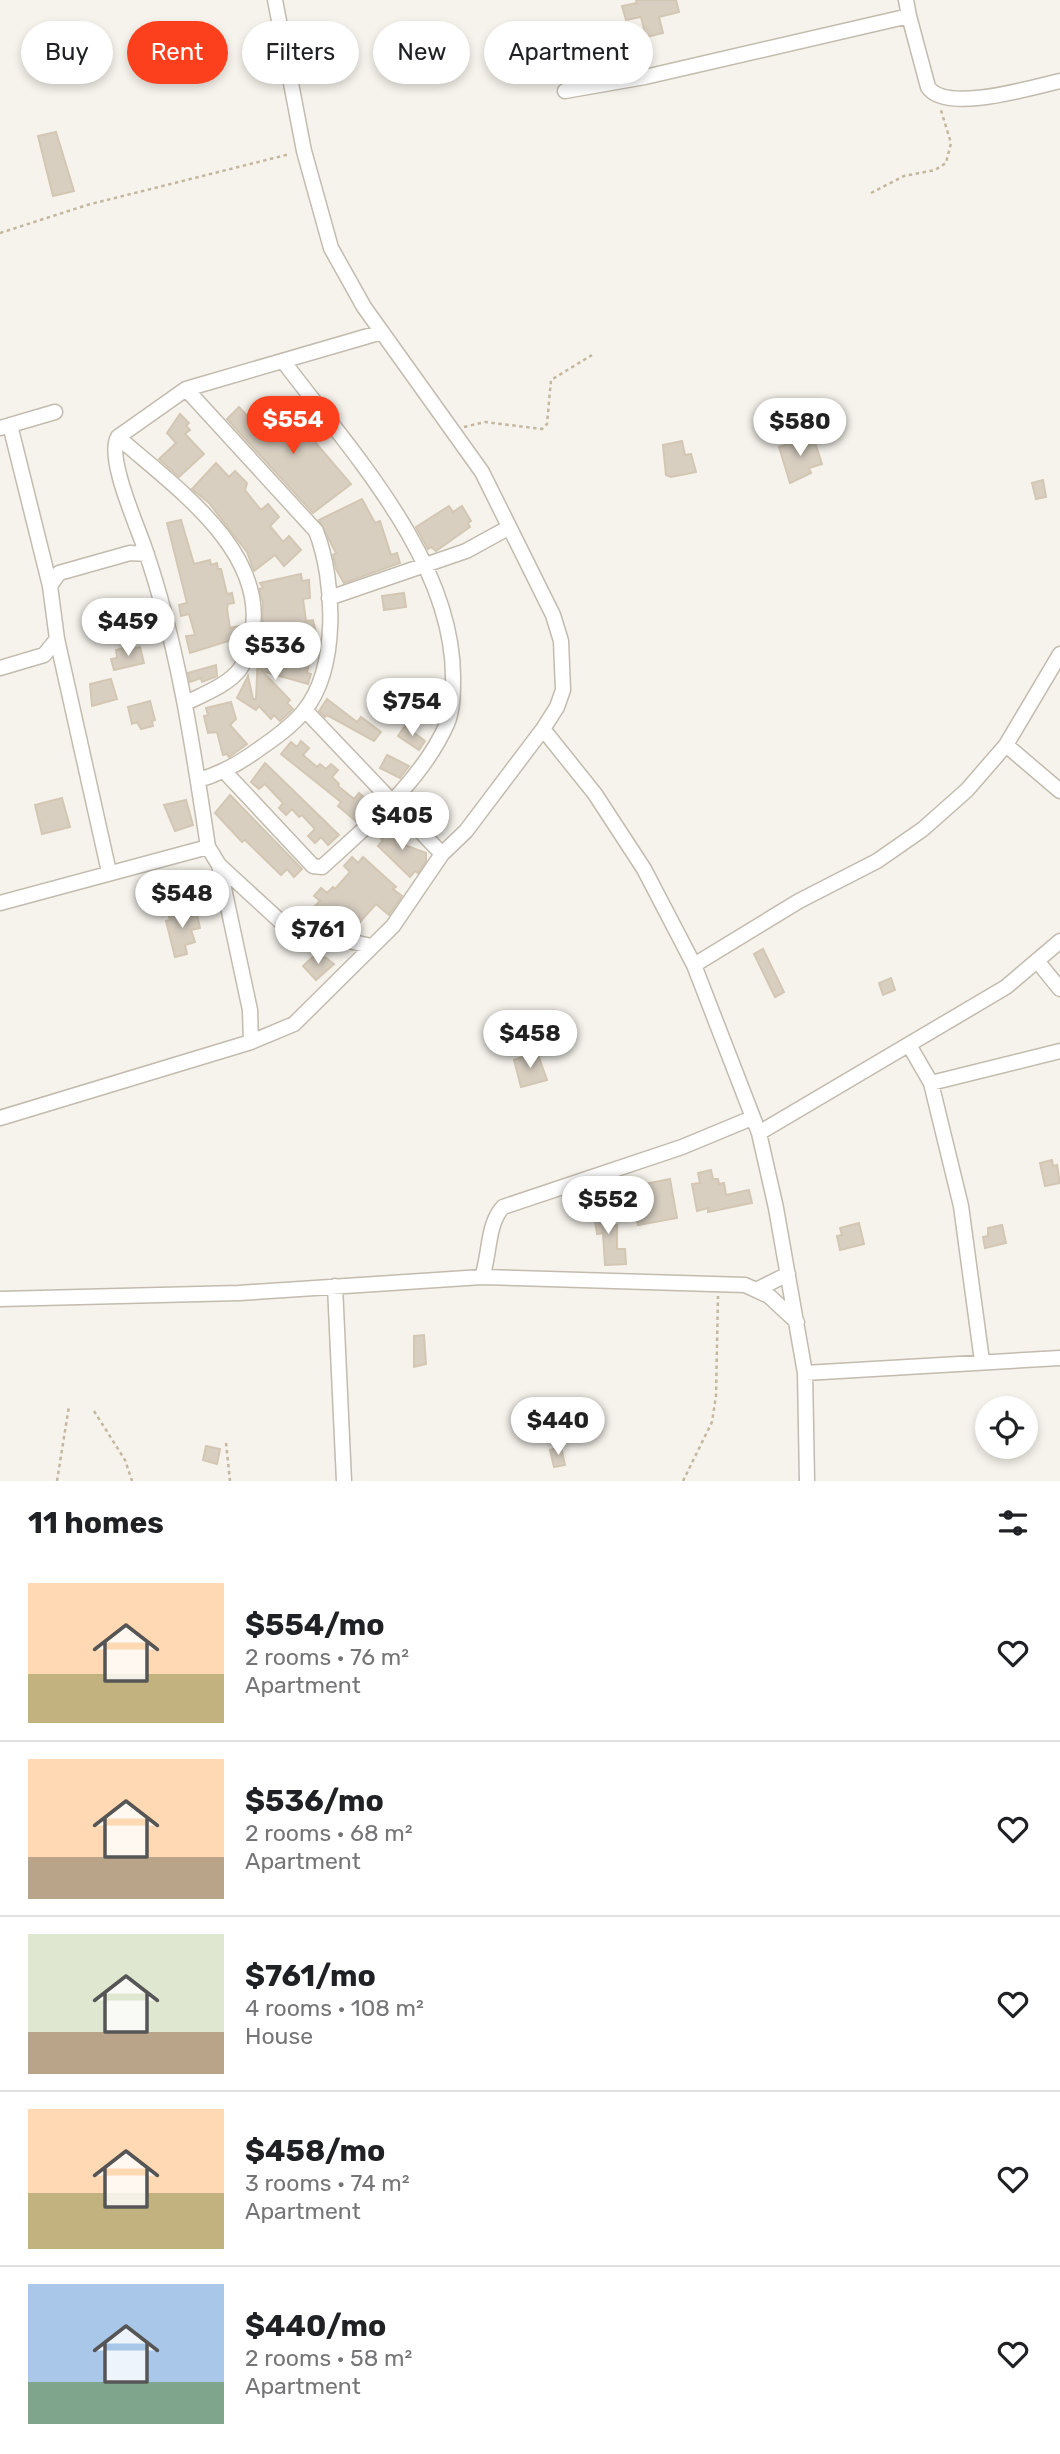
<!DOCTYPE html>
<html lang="en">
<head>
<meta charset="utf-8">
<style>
  :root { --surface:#fff; --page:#f2f2f2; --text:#202124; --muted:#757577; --line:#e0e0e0; --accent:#fc3f1d }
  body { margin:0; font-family:Rubik,sans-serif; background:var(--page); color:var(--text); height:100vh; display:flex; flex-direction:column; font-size:26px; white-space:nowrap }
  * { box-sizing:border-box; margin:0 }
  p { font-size:23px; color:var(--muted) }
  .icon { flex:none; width:38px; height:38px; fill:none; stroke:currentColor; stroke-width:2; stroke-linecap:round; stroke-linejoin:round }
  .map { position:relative; height:1481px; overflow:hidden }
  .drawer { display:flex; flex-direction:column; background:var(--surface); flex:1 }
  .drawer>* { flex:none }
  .guide { position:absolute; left:21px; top:21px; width:700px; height:63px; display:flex; gap:14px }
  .controls { position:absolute; left:975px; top:1396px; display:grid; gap:14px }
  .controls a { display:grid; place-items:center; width:63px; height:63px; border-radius:50%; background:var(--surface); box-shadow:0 4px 10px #0003; font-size:35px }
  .price { position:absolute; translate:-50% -60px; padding:0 16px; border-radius:24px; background:#fff; color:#222; font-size:23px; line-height:46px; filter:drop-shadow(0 2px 4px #0008) }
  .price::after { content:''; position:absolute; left:50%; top:42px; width:21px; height:16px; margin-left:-10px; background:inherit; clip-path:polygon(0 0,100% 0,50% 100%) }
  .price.active { background:var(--accent); color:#fff }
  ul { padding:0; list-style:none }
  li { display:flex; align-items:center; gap:21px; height:175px; padding:0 28px }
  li+li { border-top:2px solid var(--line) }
  li span { display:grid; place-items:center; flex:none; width:196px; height:140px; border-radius:0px; color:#555 }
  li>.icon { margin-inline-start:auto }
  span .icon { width:84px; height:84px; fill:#fffc; stroke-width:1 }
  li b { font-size:30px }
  h2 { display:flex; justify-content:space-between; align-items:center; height:84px; padding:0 28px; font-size:30px }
  .pill { padding:0 24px; border-radius:32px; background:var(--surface); box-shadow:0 4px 10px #0003; font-size:24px; line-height:63px }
  .pill.active { background:var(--accent); color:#fff }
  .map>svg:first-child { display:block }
  .building { fill:#d8cfc1; stroke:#d3c7b4; stroke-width:2 }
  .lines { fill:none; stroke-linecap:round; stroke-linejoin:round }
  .minor-casing { stroke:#c2bbae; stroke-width:17 }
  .path { stroke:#c4b79f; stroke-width:2.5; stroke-dasharray:3.5 3.5; stroke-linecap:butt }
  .minor { stroke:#fff; stroke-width:14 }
</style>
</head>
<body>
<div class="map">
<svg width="1060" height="1481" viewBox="0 0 1060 1481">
  <rect width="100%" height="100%" fill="#f6f3ec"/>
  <path class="building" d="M636 0H676L679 12 659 17 663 33 646 37 641 17 626 20 622 6 637 3Z
    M56 132 74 191 53 196 38 136Z
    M239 407 258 427 277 407 282 412 286 408 351 484 313 513 227 419Z
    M180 414 189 423 186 426 190 430 185 434 204 454 179 477 159 459 176 443 167 433Z
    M813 436 822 464 809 468 811 473 790 483 779 447Z
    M682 441 685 455 691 454 696 472 671 477 666 475 663 445Z
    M216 463 229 477 235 471 247 483 245 490 261 510 268 504 279 517 270 526 283 542 289 536 301 550 284 566 275 555 254 571 247 552 209 503 192 489Z
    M1043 480 1046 497 1036 499 1032 483Z
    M362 499 375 523 380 521 391 555 397 553 400 563 344 583 336 569 333 555 336 553 319 520Z
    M449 506 453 512 462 506 471 521 468 523 470 527 436 551 431 547 428 549 416 527Z
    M181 520 194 564 210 560 211 565 217 563 218 569H221L227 594 232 593 234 603 228 604 227 609 230 628 239 626 241 637 190 653 186 636 195 635 189 614 181 616 179 605 187 603 167 523Z
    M301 574 302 581 309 580 310 598 303 599 306 621 313 620 316 633 313 637 285 642 282 630 262 635 263 603 259 589 263 588 260 583Z
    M404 593 406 607 384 610 382 596Z
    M132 646V649L140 647 144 663 114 670 111 659 117 658 116 650Z
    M271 649 306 656 304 662 309 663 307 673 311 674 308 684 262 671 290 700 287 703 293 709 280 721 274 715 271 719 259 706 256 710 237 698 248 676 253 699H256L258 653Z
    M216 665 217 676 202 682 201 678 190 682 188 673Z
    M111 679 117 699 92 706 90 684Z
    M327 699 357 722 361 717 381 732 374 741 327 715 325 717 319 711Z
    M150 701 155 720 152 721 153 726 141 729 137 722 132 724 128 707Z
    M231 702 236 719 230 725 247 744 229 757 227 754 223 755 217 732 208 733 204 716 208 715 206 708Z
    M405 726 425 741 419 750 398 736Z
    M301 741 309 748 303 755 317 767 320 764 326 769 331 764 338 770 332 777 339 784 338 786 354 799 359 793 366 799 360 807 367 813 357 822 338 806 341 802 281 754 291 742 297 747Z
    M387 755 409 766 400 778 380 768Z
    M265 763 339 835 328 845 321 837 315 843 308 836 315 829 302 815 299 817 292 809 286 815 279 808 283 803 265 784 259 789 251 782Z
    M230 795 302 869 294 877 287 869 281 875 245 840 242 842 215 813Z
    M62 798 70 827 42 834 35 805Z
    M186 800 193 825 175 831 164 805Z
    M395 828 407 839 402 844 426 853V861L418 873 415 871 410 877 378 846 383 840 378 836 384 829 389 833Z
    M352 857 358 863 363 857 396 887 393 889 402 896 389 915 376 904 359 923 351 916 347 921 333 909 326 916 315 906 320 901 314 896 321 888 327 893 333 887 335 889 350 872 344 866Z
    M190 907 192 916 197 915 200 928 191 930 195 942 185 945 187 954 175 957 166 921 170 920 168 913Z
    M763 949 784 992 775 997 754 954Z
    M318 952 334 964 316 980 303 966Z
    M891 978 895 990 883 995 879 983Z
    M537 1052 547 1080 521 1087 514 1060Z
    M1052 1160 1053 1166 1057 1165 1060 1183 1045 1186 1040 1163Z
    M711 1170 713 1179H718L719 1184 724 1183 726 1195 749 1190 752 1203 708 1212V1208L697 1211 692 1184 700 1183 698 1173Z
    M670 1179 677 1218 638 1225 630 1187Z
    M602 1199 608 1227 617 1225V1249H625L626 1264 605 1265 603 1233 597 1234 592 1201Z
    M859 1223 864 1244 840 1250 837 1236 842 1235 840 1228Z
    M1002 1225 1006 1243 985 1248 983 1237 988 1236V1228Z
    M424 1335 426 1364 414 1367V1336Z
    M206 1446 220 1449 217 1464 203 1460Z
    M561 1447 565 1465 554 1467 550 1450Z"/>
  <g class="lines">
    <g class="minor-casing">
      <path id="minor" d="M275 0 304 151 331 248 364 307 482 472 553 615 561 641 563 690 557 707 543 729 595 794 644 869 694 965 759 1133 776 1208 805 1373 807 1481
        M909 16 928 87C946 114 1033 87 1060 81
        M565 91 645 77 909 16 906 0
        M186 389 316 531C335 580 339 668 304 711 292 726 275 738 259 749 240 763 221 774 198 780
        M10 425 50 586
        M0 428 55 412
        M118 437C173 486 268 550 252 634 250 645 247 659 240 669 228 685 204 694 186 703
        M329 598 466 551 508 528
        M0 668 44 655 57 639
        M305 710 442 854
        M1006 745 1060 791
        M225 772 313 866 322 867C368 825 421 782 447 724 453 710 453 692 453 677 453 560 350 450 283 361
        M219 865 280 921 295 929 371 946
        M109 872 57 639 50 586 59 573 130 553 147 554
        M0 903 208 847
        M1038 962 1060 989
        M694 965 799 901 877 861 923 829 967 790 1006 745 1060 654
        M251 1042 250 1010 219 865 208 847C193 747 178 645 145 549 137 525 106 457 118 437L186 389 382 332
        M909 1045 931 1083 961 1206 982 1361
        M931 1083 1060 1051
        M0 1118 251 1042 294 1024 393 926 442 854 466 831 543 729
        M759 1133 1006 987 1060 941
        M482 1277C490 1255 487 1224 503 1207L682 1147 752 1118
        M335 1286 344 1481
        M758 1289 788 1274
        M0 1299 239 1293 482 1277 745 1285 769 1296 797 1322
        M805 1373 1060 1358"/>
    </g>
    <path class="path" d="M871 193 904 176 935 170 946 163 951 143 940 107
      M0 233 87 205 290 154
      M464 427 485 422 542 429 547 424 551 380 592 355
      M94 1411 125 1460 132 1481
      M226 1443 230 1481
      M57 1481 69 1406
      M683 1481 712 1422 716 1396 718 1296"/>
    <use href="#minor" class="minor"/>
  </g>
</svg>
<div class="controls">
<a><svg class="icon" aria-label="locate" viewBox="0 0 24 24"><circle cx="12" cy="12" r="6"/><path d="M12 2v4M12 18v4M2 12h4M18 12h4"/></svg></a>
</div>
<b class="price active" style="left:293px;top:456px">$554</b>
<b class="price" style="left:800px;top:458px">$580</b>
<b class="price" style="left:128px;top:658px">$459</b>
<b class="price" style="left:275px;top:682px">$536</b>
<b class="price" style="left:412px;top:738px">$754</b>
<b class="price" style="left:402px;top:852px">$405</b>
<b class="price" style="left:182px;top:930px">$548</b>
<b class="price" style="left:318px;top:966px">$761</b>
<b class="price" style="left:530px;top:1070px">$458</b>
<b class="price" style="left:608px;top:1236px">$552</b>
<b class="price" style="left:558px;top:1457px">$440</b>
<div class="guide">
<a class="pill">Buy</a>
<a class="pill active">Rent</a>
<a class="pill">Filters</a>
<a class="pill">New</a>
<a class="pill">Apartment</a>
</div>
</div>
<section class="drawer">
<h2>11 homes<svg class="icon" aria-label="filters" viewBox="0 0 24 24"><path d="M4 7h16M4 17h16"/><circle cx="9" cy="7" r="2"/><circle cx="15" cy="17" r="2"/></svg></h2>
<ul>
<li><span style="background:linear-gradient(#ffd9b3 65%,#c2b280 0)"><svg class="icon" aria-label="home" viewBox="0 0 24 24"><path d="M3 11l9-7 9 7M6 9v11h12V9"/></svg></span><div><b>$554/mo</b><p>2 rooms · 76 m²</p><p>Apartment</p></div><svg class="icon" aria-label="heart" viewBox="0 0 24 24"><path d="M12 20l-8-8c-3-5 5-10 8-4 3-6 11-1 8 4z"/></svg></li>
<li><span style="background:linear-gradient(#ffd9b3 70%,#b9a48a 0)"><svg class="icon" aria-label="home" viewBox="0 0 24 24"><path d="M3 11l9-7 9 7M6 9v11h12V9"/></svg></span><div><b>$536/mo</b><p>2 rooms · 68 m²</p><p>Apartment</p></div><svg class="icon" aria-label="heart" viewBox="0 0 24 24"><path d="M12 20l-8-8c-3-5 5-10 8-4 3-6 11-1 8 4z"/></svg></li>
<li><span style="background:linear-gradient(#dfe7d0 70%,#b9a48a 0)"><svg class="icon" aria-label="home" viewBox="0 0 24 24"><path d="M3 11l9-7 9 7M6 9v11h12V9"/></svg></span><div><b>$761/mo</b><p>4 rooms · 108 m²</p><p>House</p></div><svg class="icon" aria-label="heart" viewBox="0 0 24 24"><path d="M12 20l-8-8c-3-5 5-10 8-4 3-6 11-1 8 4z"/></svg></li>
<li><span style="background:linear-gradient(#ffd9b3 60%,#c2b280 0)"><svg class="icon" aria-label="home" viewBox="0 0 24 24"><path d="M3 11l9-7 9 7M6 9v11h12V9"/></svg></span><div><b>$458/mo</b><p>3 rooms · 74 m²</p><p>Apartment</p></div><svg class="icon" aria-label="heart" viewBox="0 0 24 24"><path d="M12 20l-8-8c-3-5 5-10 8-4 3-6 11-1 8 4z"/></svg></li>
<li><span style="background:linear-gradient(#a9c7e8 70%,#7fa58c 0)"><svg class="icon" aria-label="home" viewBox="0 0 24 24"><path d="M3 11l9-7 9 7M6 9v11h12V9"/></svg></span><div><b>$440/mo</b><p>2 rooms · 58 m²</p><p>Apartment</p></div><svg class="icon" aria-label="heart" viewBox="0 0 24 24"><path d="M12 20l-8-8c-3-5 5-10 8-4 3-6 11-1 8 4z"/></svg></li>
</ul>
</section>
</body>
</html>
